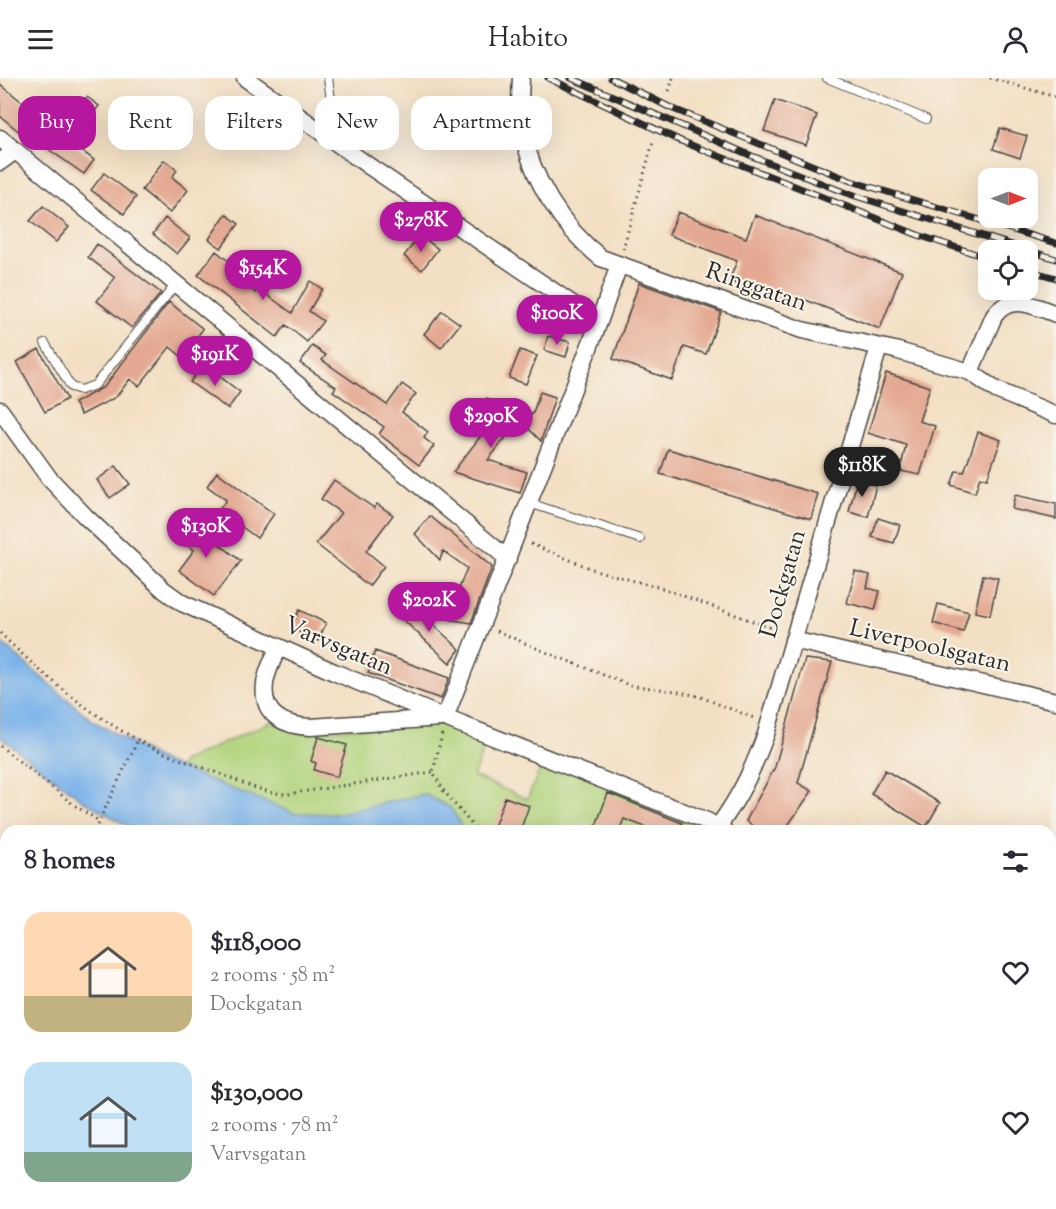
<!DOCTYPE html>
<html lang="en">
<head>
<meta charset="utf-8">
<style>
  :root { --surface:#fff; --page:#f2f2f3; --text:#2b2b33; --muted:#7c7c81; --accent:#b5179e }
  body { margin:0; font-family:"Sorts Mill Goudy",serif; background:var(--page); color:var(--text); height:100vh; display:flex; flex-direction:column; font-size:22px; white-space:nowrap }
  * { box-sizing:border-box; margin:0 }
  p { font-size:20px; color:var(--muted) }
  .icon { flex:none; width:33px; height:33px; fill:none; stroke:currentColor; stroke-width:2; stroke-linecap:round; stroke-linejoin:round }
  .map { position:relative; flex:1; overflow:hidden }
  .drawer { position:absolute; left:0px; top:747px; width:1056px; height:384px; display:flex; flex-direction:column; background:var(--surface); border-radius:18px 18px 0 0; box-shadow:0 6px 24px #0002 }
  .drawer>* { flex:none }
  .guide { position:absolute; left:18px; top:18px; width:600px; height:54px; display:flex; gap:12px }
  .needle { width:39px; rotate:90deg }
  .fabs { position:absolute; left:978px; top:90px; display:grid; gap:12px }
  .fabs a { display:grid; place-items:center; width:60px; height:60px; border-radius:12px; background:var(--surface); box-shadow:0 6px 24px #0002; font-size:30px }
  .price { position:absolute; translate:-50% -51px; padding:0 14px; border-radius:21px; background:var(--accent); color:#fff; font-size:20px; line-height:39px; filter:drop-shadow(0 2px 3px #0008) }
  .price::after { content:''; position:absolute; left:50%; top:36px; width:18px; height:14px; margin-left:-9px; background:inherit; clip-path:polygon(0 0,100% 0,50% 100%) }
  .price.selected { background:#222; color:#fff }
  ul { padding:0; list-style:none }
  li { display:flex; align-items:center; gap:18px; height:150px; padding:0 24px }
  li span { display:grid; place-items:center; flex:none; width:168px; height:120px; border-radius:18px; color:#555 }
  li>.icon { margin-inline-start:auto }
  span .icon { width:72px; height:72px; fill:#fffc; stroke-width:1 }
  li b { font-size:26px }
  h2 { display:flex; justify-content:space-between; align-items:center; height:72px; padding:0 24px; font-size:26px }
  .chip { padding:0 21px; border-radius:18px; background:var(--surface); box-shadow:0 6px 24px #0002; font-size:21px; line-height:54px }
  .chip.selected { background:var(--accent); color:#fff }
  header { display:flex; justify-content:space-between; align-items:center; height:78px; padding:0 24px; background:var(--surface); font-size:27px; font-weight:600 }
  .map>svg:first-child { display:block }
  .green { fill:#b1d37b; stroke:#6e7f53; stroke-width:1.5 }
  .forest { fill:#8cb56b; stroke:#5c704b; stroke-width:1.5 }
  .water { fill:#7ab2ea; stroke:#526e8a; stroke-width:1.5 }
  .building { fill:#e4a992 }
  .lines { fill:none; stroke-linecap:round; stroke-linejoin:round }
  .service-casing { stroke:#494642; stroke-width:10 }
  .minor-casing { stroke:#494642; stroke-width:19 }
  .path { stroke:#494642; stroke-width:3; stroke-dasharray:1.5 4.5; stroke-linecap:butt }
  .service { stroke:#fff; stroke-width:8 }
  .minor { stroke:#fff; stroke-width:16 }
  .rail-casing { stroke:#2b2b2b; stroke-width:7 }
  .rail { stroke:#f7f3e8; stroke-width:4.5; stroke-dasharray:14; stroke-linecap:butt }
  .labels { text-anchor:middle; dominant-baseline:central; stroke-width:4.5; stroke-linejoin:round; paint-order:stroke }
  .street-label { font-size:24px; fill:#2b2b2b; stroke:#f7f3e8 }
</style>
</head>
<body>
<header><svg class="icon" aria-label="menu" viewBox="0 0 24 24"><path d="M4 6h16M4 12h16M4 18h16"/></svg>Habito<svg class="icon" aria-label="person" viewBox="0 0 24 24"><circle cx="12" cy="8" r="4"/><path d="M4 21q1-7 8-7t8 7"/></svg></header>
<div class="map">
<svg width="1056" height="1131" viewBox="0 0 1056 1131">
  <rect width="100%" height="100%" fill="#f7f3e8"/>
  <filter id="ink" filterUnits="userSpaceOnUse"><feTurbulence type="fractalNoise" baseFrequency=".0167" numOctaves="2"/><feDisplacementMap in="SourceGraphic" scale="12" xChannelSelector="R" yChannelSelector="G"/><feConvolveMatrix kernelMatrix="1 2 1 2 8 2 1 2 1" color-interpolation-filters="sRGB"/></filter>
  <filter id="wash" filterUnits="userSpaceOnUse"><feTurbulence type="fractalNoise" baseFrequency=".008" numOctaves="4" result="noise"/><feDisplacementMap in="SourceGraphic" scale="24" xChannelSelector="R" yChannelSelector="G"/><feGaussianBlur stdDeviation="1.35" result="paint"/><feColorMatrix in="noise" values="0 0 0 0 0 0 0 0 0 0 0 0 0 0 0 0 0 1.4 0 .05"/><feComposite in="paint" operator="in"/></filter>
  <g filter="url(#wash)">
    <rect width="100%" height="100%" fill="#f3dfc3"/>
    <path class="green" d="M270 644 303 653 455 645 489 657 473 698 527 721 546 678 729 753H207L156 730 182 684Z"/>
    <path class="forest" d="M6 1023V1125H166L175 1131H0V1032Z"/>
    <path class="water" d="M0 564 93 643 164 684 294 735 336 736 424 716 451 730 464 753H136L84 723 0 659Z
      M943 1125H1048L1049 1131H945Z"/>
    <g id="blocks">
      <path class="building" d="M0 6 59 54 87 19 99 28 70 64 94 82 84 96 34 61 32 64 0 38Z
        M775 22 817 37 806 67 764 53Z
        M1000 50 1027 58 1020 80 993 71Z
        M164 82 177 92 172 99 188 112 170 135 142 112Z
        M104 95 136 119 124 136 91 112Z
        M43 128 69 149 56 164 30 143Z
        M678 134 746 160 755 137 902 194 880 251 798 219 794 229 729 203 737 183 669 157Z
        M226 136 239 146 221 170 209 161Z
        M165 140 190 160 177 176 153 156Z
        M420 157 438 171 422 192 404 178Z
        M97 166 161 215 132 250 97 223 115 200 88 179Z
        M216 173 236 189 230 196 256 215 259 211 292 235 310 203 322 211 309 233 323 243 307 264 286 247 277 259 198 197Z
        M639 205 721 234 706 276 684 269 672 302 613 281Z
        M169 224 203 251 182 279 170 269 139 308 130 301 116 319 81 337 74 325 104 309Z
        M442 233 460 246 441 270 424 256Z
        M548 258 570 264 566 279 544 272Z
        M312 268 326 277 322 282 387 327 402 306 416 316 402 334 428 354 424 360 434 368 419 387 379 356 384 349 333 313 336 309 300 285Z
        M39 271 67 321 45 334 17 284Z
        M520 272 537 278 526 306 509 300Z
        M203 286 240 314 228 331 190 304Z
        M886 295 930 309 919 343 935 348 920 397 900 393 906 367 868 355Z
        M540 314 555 319 541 363 523 345 533 335Z
        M487 320 518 344 488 382 527 394 520 415 453 394 480 359 465 347Z
        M978 354 1001 362 987 401 980 399 975 415 951 407 956 393 964 394Z
        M668 371 818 416 811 441 660 396Z
        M116 388 130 406 110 420 97 402Z
        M217 394 274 436 257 460 219 432 226 422 207 408Z
        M334 402 374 430 377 426 393 437 366 473 384 488 369 508 316 466 341 435 321 421Z
        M857 402 876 407 868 439 849 434Z
        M1015 417 1056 426V441L1012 431Z
        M430 438 492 489 471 545 447 541 467 490 443 473 440 482 415 456Z
        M878 440 900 447 894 465 872 459Z
        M188 442 241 483 214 518 179 492 194 472 176 457Z
        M855 493 870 497 867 510 880 513 875 532 847 525Z
        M983 497 998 500 990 537 975 534Z
        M409 525 460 571 450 585 398 537Z
        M938 526 969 534 963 554 933 545Z
        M299 532 326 545 318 563 291 550Z
        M375 573 449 600 441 621 368 595Z
        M805 581 832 584 798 705 812 713 784 753H760L746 743 775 689Z
        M318 659 347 667 337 699 314 692 316 685 311 683Z
        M885 692 940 725 926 749 871 716Z
        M608 715 682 745 679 753H656L624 741 619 753H594Z
        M505 719 529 728 520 753H504L494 749Z"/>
    </g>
  </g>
  <g filter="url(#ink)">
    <use href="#blocks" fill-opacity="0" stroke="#494642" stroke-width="1.5"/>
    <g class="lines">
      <g class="service-casing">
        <path id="service" d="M328 0 337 65
          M827 0 926 41
          M45 265 71 309 81 312 95 307 176 206
          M529 425 640 461
          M0 803 2 799
          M852 1131 856 1125"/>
      </g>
      <g class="minor-casing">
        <path id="minor" d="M245 0 369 88 599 244
          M521 0C520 16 519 35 522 51 532 102 561 148 601 180L802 252 895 272 970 294 996 312 1056 337
          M0 60 508 481
          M0 84 15 73
          M970 294 994 238C1010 215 1034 228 1056 236
          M0 332 49 400 86 439 164 512 182 525 334 594 445 640 707 743 724 753
          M793 562 1056 623
          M278 570C273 582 266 594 265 606 261 638 285 648 311 649L441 640
          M445 640 599 244 619 187
          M718 749C741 717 752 693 766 656L879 269
          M0 929 6 919
          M1050 1001 1056 1006
          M0 1011 6 1015
          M169 1125 178 1131"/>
      </g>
      <path class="path" d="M990 0 1056 19
        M669 13 673 0
        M623 171 653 64
        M531 466 595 492 664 511 769 549 779 554
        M497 553 543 573 629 607 675 613 698 618 754 640
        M0 555C41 595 87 635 138 662 164 677 194 686 223 697 244 705 265 716 288 716L433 694
        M442 656 433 694 443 712 477 753
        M0 668 74 727 99 743
        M97 753 99 743 138 662"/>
      <use href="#service" class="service"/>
      <use href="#minor" class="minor"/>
      <g class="rail-casing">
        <path id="rail" d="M548 0 681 63 918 157 988 180
          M571 0 752 78 846 115 1056 181
          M611 0 671 30 851 103 1056 165
          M1028 192 1056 200"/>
      </g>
      <use href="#rail" class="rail"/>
    </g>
  </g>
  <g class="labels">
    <g class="street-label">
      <text transform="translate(756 210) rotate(19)">Ringgatan</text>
      <text transform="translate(784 506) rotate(-74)">Dockgatan</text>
      <text transform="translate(338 569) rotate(23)">Varvsgatan</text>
      <text transform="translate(930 569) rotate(13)">Liverpoolsgatan</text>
    </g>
  </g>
</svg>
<div class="fabs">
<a><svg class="needle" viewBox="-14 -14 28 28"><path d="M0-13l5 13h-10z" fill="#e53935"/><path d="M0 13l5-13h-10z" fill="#7c7c81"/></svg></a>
<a><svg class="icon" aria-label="locate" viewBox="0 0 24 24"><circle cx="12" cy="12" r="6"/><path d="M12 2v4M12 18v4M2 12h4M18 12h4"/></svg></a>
</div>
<b class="price" style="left:421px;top:175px">$278K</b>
<b class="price" style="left:263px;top:223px">$154K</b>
<b class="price" style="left:557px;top:268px">$100K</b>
<b class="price" style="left:215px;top:309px">$191K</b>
<b class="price" style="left:491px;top:371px">$290K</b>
<b class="price selected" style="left:862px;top:420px">$118K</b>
<b class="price" style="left:206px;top:481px">$130K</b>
<b class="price" style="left:429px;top:555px">$202K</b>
<div class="guide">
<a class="chip selected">Buy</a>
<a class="chip">Rent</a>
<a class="chip">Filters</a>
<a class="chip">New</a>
<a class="chip">Apartment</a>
</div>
<section class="drawer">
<h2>8 homes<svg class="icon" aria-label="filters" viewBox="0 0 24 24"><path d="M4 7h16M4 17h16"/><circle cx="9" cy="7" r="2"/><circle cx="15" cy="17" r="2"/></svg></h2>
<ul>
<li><span style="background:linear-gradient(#ffd9b3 70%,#c2b280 0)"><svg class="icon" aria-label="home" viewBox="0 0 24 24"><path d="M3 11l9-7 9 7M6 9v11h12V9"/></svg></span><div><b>$118,000</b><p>2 rooms · 58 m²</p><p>Dockgatan</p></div><svg class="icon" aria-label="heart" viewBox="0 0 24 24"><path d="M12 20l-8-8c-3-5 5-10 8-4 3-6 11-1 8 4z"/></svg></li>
<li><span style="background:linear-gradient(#bfe0f5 75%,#7fa58c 0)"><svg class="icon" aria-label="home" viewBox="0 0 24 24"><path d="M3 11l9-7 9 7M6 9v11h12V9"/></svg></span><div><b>$130,000</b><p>2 rooms · 78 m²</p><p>Varvsgatan</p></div><svg class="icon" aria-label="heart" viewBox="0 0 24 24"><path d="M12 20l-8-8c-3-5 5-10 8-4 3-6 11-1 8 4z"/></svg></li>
</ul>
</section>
</div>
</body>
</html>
